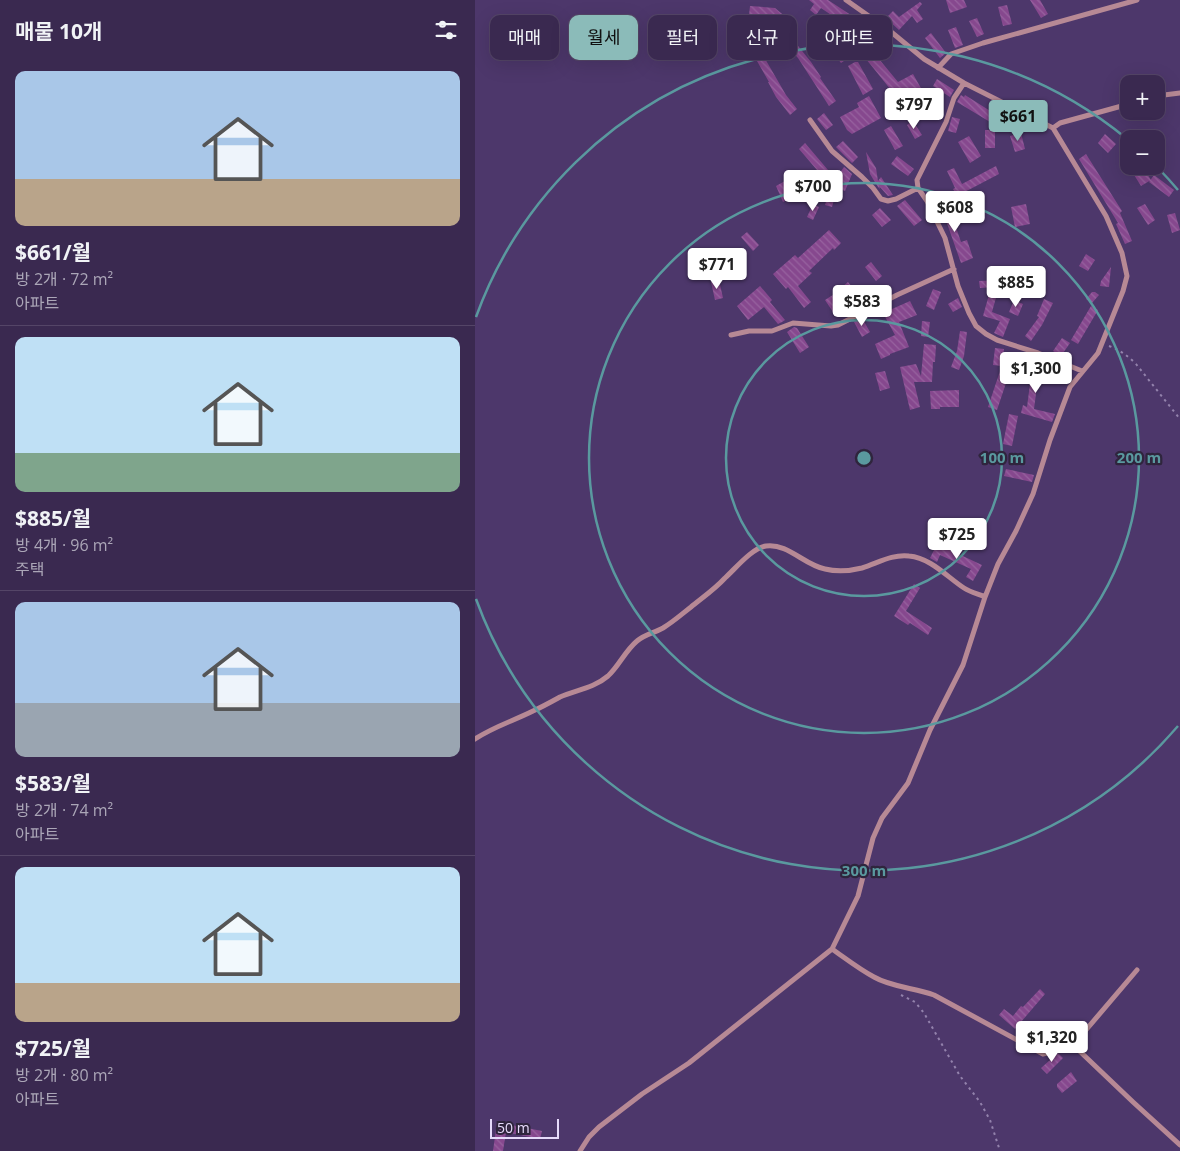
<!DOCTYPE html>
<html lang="ko">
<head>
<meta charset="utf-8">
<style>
  :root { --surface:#3a2950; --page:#413157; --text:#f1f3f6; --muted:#aba6b7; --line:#544567; --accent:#8bbbb9 }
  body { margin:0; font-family:"Open Sans","Noto Sans KR",sans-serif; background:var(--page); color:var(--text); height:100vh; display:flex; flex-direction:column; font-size:19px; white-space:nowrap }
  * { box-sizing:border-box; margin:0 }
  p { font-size:16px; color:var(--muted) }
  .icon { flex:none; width:28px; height:28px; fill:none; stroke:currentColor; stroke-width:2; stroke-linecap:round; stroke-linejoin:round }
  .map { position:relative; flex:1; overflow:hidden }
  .details { display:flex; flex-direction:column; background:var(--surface); width:475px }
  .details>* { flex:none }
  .hud { position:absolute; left:15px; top:15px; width:475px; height:45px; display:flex; gap:10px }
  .tools { position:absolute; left:645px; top:75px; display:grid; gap:10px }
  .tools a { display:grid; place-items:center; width:45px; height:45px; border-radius:10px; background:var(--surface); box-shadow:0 5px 20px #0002,0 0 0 1px var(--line); font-size:25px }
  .scale { position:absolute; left:15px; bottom:12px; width:69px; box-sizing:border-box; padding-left:5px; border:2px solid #e6dafa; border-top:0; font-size:14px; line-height:18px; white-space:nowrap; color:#e6dafa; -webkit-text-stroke:4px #2f253d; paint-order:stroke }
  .price { position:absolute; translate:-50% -42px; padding:0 11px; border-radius:5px; background:#fff; color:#222; font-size:16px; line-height:32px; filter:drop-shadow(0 1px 2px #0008) }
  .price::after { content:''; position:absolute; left:50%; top:30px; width:15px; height:11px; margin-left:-8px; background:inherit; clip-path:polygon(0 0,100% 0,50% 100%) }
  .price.on { background:var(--accent); color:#111 }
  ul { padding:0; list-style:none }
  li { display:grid; align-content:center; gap:10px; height:265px; padding:0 15px }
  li+li { border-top:1px solid var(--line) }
  li span { display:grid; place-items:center; height:155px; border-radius:10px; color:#555 }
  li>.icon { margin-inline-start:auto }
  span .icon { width:90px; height:90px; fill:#fffc; stroke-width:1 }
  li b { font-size:21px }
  h2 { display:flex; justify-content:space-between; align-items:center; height:60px; padding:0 15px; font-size:21px }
  .tag { padding:0 18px; border-radius:10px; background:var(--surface); box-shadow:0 5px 20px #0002,0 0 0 1px var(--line); font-size:18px; line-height:45px }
  .tag.on { background:var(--accent); color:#111 }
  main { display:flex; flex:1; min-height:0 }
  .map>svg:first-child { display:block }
  .building { fill:url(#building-back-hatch) }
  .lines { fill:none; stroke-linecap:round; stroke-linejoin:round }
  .path { stroke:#9382ac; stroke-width:2; stroke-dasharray:2.5 4; stroke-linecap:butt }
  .minor { stroke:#b78995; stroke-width:5 }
  .ring { fill:none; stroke:#5a999f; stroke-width:2.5 }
  .centre { fill:#5a999f; stroke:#2f253d; stroke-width:2.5 }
  .ring-label { font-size:15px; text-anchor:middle; font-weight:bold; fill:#5a999f; stroke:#2f253d; stroke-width:4.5; stroke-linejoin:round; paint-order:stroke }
</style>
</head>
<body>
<main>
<section class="details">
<h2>매물 10개<svg class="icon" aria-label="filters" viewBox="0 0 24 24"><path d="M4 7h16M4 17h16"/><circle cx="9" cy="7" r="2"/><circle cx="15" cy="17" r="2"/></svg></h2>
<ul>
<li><span style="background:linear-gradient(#a9c7e8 70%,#b9a48a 0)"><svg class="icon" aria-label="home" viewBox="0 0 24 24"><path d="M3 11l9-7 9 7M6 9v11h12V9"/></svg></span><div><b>$661/월</b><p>방 2개 · 72 m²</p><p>아파트</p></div></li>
<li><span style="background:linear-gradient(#bfe0f5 75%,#7fa58c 0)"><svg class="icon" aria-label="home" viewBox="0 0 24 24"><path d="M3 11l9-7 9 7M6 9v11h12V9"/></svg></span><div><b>$885/월</b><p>방 4개 · 96 m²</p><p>주택</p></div></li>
<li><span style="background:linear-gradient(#a9c7e8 65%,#9aa5b1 0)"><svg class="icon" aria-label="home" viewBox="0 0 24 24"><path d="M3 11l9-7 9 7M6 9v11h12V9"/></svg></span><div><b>$583/월</b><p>방 2개 · 74 m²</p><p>아파트</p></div></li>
<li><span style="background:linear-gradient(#bfe0f5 75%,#b9a48a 0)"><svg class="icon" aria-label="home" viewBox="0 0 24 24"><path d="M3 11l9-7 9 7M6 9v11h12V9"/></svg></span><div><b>$725/월</b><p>방 2개 · 80 m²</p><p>아파트</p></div></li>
</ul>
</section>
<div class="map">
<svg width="705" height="1151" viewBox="0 0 705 1151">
  <defs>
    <pattern id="building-back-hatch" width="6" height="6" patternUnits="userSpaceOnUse" patternTransform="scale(1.25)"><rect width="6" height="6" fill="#86488e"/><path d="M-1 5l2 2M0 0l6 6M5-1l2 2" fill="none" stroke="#97629f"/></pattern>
  </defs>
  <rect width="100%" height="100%" fill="#4d376b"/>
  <path class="building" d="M334 0H353L391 25 390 27 412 42 417 39 418 40 404 59 423 82 438 74 447 90 428 101 432 109 421 115 410 92 416 90 391 59 404 49 390 39 391 38 367 23H368L346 8 341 15 335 10 339 4Z
    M471 0H489L492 7 475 13Z
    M555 0H565L573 14 566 18Z
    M445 2 447 4 442 10 448 19 442 23 437 16 424 30 411 18 418 11 424 17Z
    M532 5 537 24 528 26 523 7Z
    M275 6 300 8 312 18 304 26 300 34 291 30 299 16 274 15Z
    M502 18 509 34 502 37 494 21Z
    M344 26 355 42 347 49 335 32Z
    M481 27 488 45 480 48 473 30Z
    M269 33 278 46 270 51 262 37Z
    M456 33 471 53 465 58 450 38Z
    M319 41 336 62 346 77 345 78 361 101 354 106 323 58 313 47Z
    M362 45 373 58 366 63 356 50Z
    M285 50 311 95 322 109 315 115 301 97 293 82H294L278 54Z
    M380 62H383L398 89 388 95 373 66Z
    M462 79 479 90 475 97 458 86Z
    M486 95 489 97 490 95 520 114V125L482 102Z
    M394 96 406 118 377 134 372 130 365 117 384 107 382 103Z
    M532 110 543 115 536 129 525 122Z
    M349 113 358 125 351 130 342 119Z
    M477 117 485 119 481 133 473 131Z
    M438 121 447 135 440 139 432 125Z
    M416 126 428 146 420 150 409 130Z
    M510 130H520V148H510Z
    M546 133 550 149 540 152 535 136Z
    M630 134 641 144 633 153 623 143Z
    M494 136 506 156 495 163 483 142Z
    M368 141 383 157 377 163 361 147Z
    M330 143 353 170V173L348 177 324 149Z
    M391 152 401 168 403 181 406 177 418 195 413 196 404 186 405 189 403 187 395 174Z
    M611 154 647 211 645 213 657 241 650 244 641 224 643 223 604 159Z
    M422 156 439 169 433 176 416 164Z
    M521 166 524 174 482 196 478 189 480 188 472 171 479 168 487 184Z
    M661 166H667L676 180 666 186 656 170Z
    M369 167 377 174 370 191 359 187 364 174Z
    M326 172 334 188 316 197V198L308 202 301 186Z
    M679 175 699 190 694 197 674 182Z
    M354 191 361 193 357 207 350 205Z
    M470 195 486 242 492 240 498 258 486 263 463 198Z
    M430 200 447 220 439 226 422 206Z
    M338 204 344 207 338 220 332 217Z
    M551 204 555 224 540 227 536 207Z
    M670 204 680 220 673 225 662 208Z
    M405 208 416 220 407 227 397 215Z
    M700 213 705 230 697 233 692 215Z
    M354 230 366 243 359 250 358 248 334 271 337 273 323 286 336 302 329 308 313 287 311 289 298 274 320 255 323 258Z
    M272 232 284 245 278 251 266 237Z
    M250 248 264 265 258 270 244 254Z
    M611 254 620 260 613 271 604 266Z
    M396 262 407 276 401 281 390 267Z
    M636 267 634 287 625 286 626 281Z
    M553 279V285L505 288 504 281Z
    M244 280 248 298 240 300 236 282Z
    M373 282 383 294 366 308 367 310 360 315 350 300 367 289 366 288Z
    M285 286 297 300 295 302 310 320 307 322 303 324 289 307 273 320 262 306Z
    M458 289 466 292 459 310 451 306Z
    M515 291 522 294 517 312 535 319 528 337 519 333 525 321 508 316Z
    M617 292H620L624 295 617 303 611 299Z
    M483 298 487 307 478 312 473 304Z
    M569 299 578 303 567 325 556 341 550 336 564 317 562 316Z
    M539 300 548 304 543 316 534 312Z
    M435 301 442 315 424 322 434 347 415 354V355L406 359 400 344 420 335 408 313Z
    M616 306 623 310 603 344 596 340Z
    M387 318 395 332 387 337 379 322Z
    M447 321 455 322 453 337 446 336Z
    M319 327 322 328 334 347 325 353 312 332Z
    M485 331 492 332 489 356 484 370 476 367 482 351Z
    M587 338 595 343 586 356 578 351Z
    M449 344 461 345 460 362H458L457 382H439L445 407 435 410 425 367 441 364 446 376Z
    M520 348 529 349 527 366 518 365Z
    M558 358 568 360 565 378H563L559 409 580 414 577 422 546 413 548 405 552 407 556 376H555Z
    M526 368 535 371 522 410 513 407Z
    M410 371 415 388 405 391 400 373Z
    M484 390V407H465V409H456L455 391Z
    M534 414 543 416 537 446 528 444Z
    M531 469 559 475 557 482 529 476Z
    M462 544 507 565 498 581 491 577 496 569 465 555 462 562 455 558Z
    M439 584 445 588 431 611 457 628 453 635 435 623 433 625 419 616Z
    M565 989 570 994 540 1029 524 1015 529 1009 538 1016 546 1006 548 1007Z
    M583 1053 588 1058 572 1074 566 1068Z
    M596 1072 602 1081 587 1093 582 1087V1084Z
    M22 1122 67 1131 65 1139 31 1132 28 1151H18Z"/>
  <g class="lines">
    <path class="path" d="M634 346C645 350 653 356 661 364L705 419
      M426 995 440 1002 449 1013 485 1076 505 1102 515 1120 525 1151"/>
    <path class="minor" d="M463 68 476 54 508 43 662 0
      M489 83 479 98 471 122 442 180 443 188 452 201 470 238 483 286 494 313 501 326 511 334 522 340 563 353 607 371
      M681 96 705 93
      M335 120 357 151 387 177 398 188 406 199 413 201 421 199 443 188
      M578 128 585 123 654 104
      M256 335 274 331H297L318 323 356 326 363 325 422 295 479 269
      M0 739C18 727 38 721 58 711 67 707 76 702 85 697 101 690 119 688 133 676 144 666 150 651 162 641 170 634 179 633 188 628 198 622 207 614 216 607 227 598 240 589 250 578 261 568 277 548 291 546 313 543 329 565 350 569 362 572 375 571 387 568 403 563 417 554 434 556 456 558 472 577 489 588 495 592 503 594 510 597
      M357 949C370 958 384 969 399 977 416 987 440 988 459 995L568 1054C582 1052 582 1039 595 1042L658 1102 705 1145
      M599 1044 662 970
      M105 1151 114 1137 124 1127 167 1094 214 1063 357 949 383 896 398 838 407 818 433 783 455 730 488 665 510 597 523 564 541 531 558 494 575 440 595 387 623 353 648 291 652 276 647 253 631 216 578 128 489 83 449 59 415 31 371 0"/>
  </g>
  <g class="ring">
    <circle cx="389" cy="458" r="138"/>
    <circle cx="389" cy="458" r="275"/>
    <path d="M703 726A413 413 0 0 1 1 599M1 317A413 413 0 0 1 652 139M684 169A413 413 0 0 1 703 190"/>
  </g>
  <circle cx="389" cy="458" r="8" class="centre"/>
  <g class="ring-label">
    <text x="527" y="463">100 m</text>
    <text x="664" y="463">200 m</text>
    <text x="389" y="876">300 m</text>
  </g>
</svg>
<div class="tools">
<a>+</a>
<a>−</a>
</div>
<div class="scale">50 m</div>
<b class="price" style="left:439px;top:130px">$797</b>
<b class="price on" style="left:543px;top:142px">$661</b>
<b class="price" style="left:338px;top:212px">$700</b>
<b class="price" style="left:480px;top:233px">$608</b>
<b class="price" style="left:242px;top:290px">$771</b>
<b class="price" style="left:541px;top:308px">$885</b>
<b class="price" style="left:387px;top:327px">$583</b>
<b class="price" style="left:561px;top:394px">$1,300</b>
<b class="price" style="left:482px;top:560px">$725</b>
<b class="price" style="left:577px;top:1063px">$1,320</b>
<div class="hud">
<a class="tag">매매</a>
<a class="tag on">월세</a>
<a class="tag">필터</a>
<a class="tag">신규</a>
<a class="tag">아파트</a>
</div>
</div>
</main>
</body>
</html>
